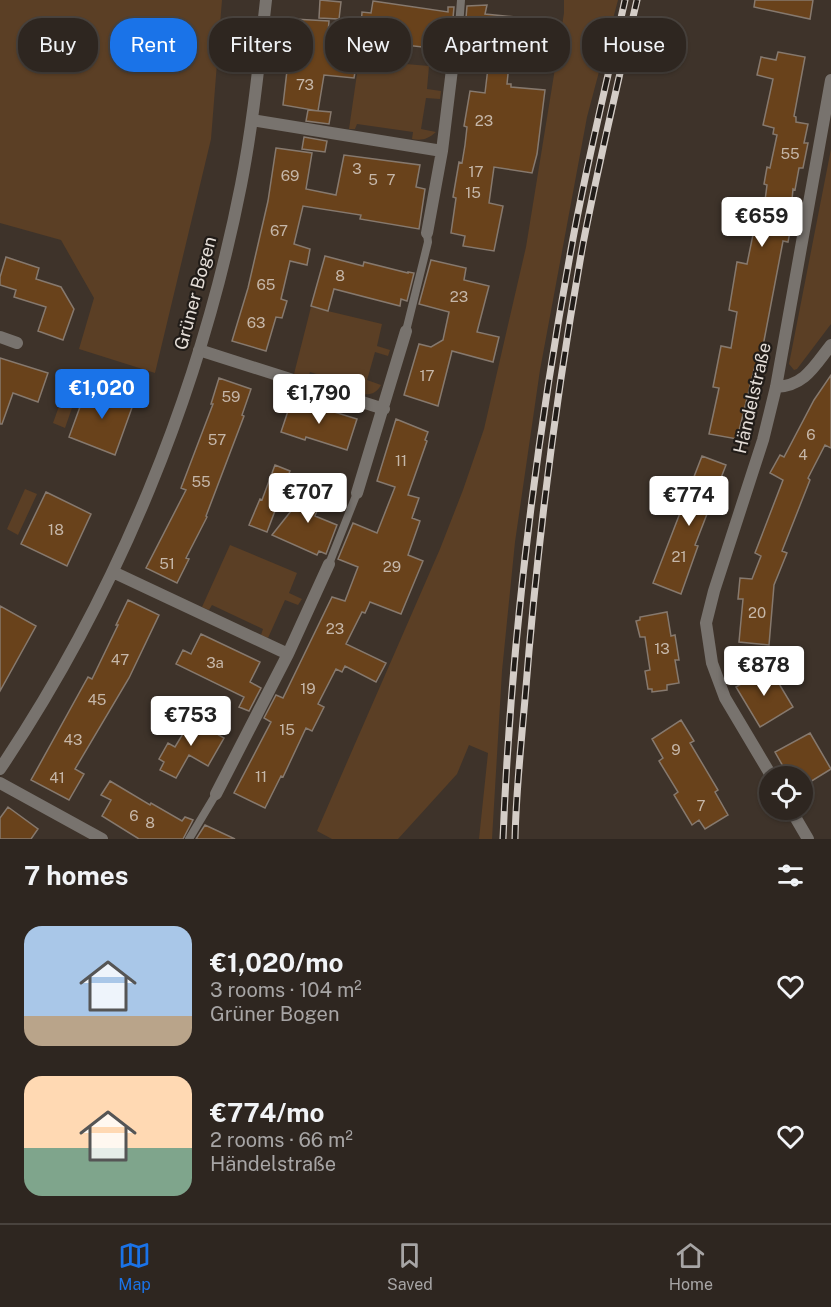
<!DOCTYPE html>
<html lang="en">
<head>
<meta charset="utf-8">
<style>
  :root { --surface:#2e2620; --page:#3a322d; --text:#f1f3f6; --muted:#a7a5a5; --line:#49433e; --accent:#1a73e8 }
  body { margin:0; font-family:"Public Sans",sans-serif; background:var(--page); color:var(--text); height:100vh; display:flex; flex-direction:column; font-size:22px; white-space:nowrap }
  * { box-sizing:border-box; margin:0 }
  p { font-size:20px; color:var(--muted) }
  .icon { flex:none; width:33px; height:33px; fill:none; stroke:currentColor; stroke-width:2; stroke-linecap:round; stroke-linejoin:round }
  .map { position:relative; height:839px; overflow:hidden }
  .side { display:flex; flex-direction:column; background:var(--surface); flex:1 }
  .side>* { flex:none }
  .banner { position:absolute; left:18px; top:18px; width:795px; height:54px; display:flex; gap:12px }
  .fabs { position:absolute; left:759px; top:766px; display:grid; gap:12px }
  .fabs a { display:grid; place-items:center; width:54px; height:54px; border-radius:50%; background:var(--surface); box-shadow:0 2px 4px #0004,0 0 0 2px var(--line); font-size:30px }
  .price { position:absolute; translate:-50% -51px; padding:0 14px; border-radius:6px; background:#fff; color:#222; font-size:20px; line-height:39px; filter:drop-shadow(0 2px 3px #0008) }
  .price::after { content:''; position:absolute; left:50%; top:36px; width:18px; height:14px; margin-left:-9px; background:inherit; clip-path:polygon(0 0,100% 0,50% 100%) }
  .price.current { background:var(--accent); color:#fff }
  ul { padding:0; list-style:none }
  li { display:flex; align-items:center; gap:18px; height:150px; padding:0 24px }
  li span { display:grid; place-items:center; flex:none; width:168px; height:120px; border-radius:18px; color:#555 }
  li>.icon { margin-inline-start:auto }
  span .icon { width:72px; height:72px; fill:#fffc; stroke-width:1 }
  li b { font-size:26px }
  h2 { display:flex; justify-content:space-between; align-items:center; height:72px; padding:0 24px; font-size:26px }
  .pill { padding:0 21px; border-radius:24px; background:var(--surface); box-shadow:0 2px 4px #0004,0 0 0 2px var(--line); font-size:21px; line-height:54px }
  .pill.current { background:var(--accent); color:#fff }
  .dock { display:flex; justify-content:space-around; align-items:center; height:84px; border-top:2px solid var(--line); background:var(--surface); font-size:16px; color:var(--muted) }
  .dock a { display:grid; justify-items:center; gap:3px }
  .dock .current { color:var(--accent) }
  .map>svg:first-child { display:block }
  .green { fill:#5b3f25 }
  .building { fill:#69421b; stroke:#86796e; stroke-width:1.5 }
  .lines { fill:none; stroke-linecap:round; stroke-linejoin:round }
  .lane { stroke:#78736e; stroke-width:8 }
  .street { stroke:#78736e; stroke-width:12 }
  .rail-casing { stroke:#d4cdc7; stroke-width:7 }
  .rail { stroke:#211c18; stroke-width:4.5; stroke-dasharray:14; stroke-linecap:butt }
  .labels { text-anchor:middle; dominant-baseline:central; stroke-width:4.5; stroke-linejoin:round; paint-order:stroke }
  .number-label { font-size:15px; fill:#c6b7a9 }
  .street-label { font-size:18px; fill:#e5ded8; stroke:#211c18 }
</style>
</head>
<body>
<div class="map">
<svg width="831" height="839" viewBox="0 0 831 839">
  <rect width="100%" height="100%" fill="#3e332a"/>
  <path class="green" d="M0 0H222L211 139 155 373 79 349 94 298 61 240 0 223Z
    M564 0H618L587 117 540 370 515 542 502 671 492 839H479L488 753 469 745 457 774 398 839H332L317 831 440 549 463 490 484 429 526 247 564 13Z
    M359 60 429 66 427 89 441 91 440 99 426 98 421 129 436 132C428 139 422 141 412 139L413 132 357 124 355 129H349Z
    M831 149V324L797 369 794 370 789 364Z
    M311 307 382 324 377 346 390 350 388 356 375 352 367 380 381 385C375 396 367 395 356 393L358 387 310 372 308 378 294 374Z
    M68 381 80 385 65 428 53 423Z
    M25 489 37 494 18 535 7 529Z
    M230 545 297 573 289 593 302 599 298 605 285 600 268 638 261 635 263 629 212 605 209 610 202 607Z"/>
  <path class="building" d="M320 0 341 2 339 19 319 18Z
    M755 0H813L810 19 754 7Z
    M373 1 448 12V7H454L452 29H444L441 49 377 42 375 61 359 59 362 12 371 13Z
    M487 5 485 14 537 19 534 56 510 54 507 84H511V87L545 90 537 154 532 173 494 167 489 203 503 206 494 251 463 246 465 236 451 233 456 198 453 197 459 162 462 163 465 145 467 127 464 126 470 91 485 93 490 51 480 50 482 31 465 30 467 6Z
    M293 19 329 21 326 57 357 61 354 78 324 75 318 111 283 105Z
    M778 52 805 57 794 116 796 117V122L808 124 804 143H808L803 168H799L795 190 793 189 790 221 792 222 788 242 783 241 763 346 768 347 764 367 755 366 737 439 709 434 719 388 713 387 721 346 731 348 737 312 729 310 737 262 747 264 757 215 763 216 767 185 764 184 767 167 770 168 777 135 773 134 774 128 763 125 773 79 757 75 761 57 776 60Z
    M308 110 331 112 329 124 306 121Z
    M304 137 327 141 325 152 302 149Z
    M276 148 312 153 306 189 336 195 344 155 420 165 416 187 425 189 419 229 360 219 361 215 303 206 294 244 310 249 307 265 290 261 281 299 287 301 282 318 276 317 266 351 232 341 248 288 268 201Z
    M325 256 363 266 364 262 408 273V272L414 273 407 301 401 299 400 306 334 289 328 311 311 306Z
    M6 257 39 268 36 279 61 287 74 309 63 340 38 331 46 307 14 297 16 290 0 285V277Z
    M431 260 466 268 464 280 489 286 477 332 499 337 493 362 452 351 438 406 404 395 419 344 431 347 443 340 449 312 419 304Z
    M0 358 48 373 38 402 13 393 2 424H0Z
    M831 375V448L825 445 808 478 810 480 782 551 787 553 774 585 769 645 739 642 743 599H738L740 578 752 579 761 556 755 553 783 480 770 473 780 455 784 457 814 400Z
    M219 378 251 389 242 415 244 416 206 516 207 517 186 558 189 559 177 583 146 568 186 490 181 488 213 404H211Z
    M88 385 134 402 115 455 69 437Z
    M292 399 357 419 347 450 306 437 305 440 281 432Z
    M396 419 428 432 425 440 427 441 408 495 419 498 412 518 420 521 408 555 423 561 401 614 370 602 365 613 362 612 346 644 386 663 376 682 345 666 342 672 336 669 318 704 324 707 312 731 306 728 283 777 281 776 265 808 234 793 271 722 264 718 276 695 283 698 332 597 345 601 358 567 338 559 353 523 377 533 395 487 377 481Z
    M702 456 726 465 695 545 698 546 681 594 653 583Z
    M275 465 290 471 267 532 249 525 260 499 262 500Z
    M314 482 326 487 315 516 337 525 326 554 319 551 317 555 272 535Z
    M46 492 91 514 67 566 21 544Z
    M128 600 159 615 129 678 75 769 84 774 69 800 31 780 88 677 92 679 118 625H116Z
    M0 606 36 626 0 691Z
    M667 612 671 636 675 635 679 660H675L679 683 667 685V690L652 692V689H648L645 671 650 670 645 637H640L636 621 640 620V617Z
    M201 634 260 662 250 682 261 688 249 711 239 707 244 697 176 664 183 650 191 654Z
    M769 667 793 707 760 727 736 687Z
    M196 712 209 719 205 727 224 738 208 766 189 755 176 778 160 770 164 762 159 759 168 743 175 747Z
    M681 720 694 741 690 743 718 790 715 792 728 815 705 829 699 820 692 825 674 795 678 792 659 761 663 758 652 739Z
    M810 733 831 769 802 787V777H789L775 752Z
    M110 781 150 805 151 803 182 821 185 817 193 820 183 839H139L102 816 111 800 101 795Z
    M8 807 38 829 31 839H0V818Z
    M205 825 235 839H196Z"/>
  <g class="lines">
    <path class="lane" d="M453 61 457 53 461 0
      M406 331 428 242 427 233
      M329 564 357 493
      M189 839 216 794"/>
    <path class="street" d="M252 120 442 151
      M427 233 442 151 453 61
      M0 337 17 343
      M199 350 384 409
      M776 387C805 386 815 365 831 345
      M357 493 406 331
      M113 572 288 654
      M0 769C118 593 200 393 241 185 253 124 259 62 266 0
      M772 777 725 698 712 663 706 623 714 591 763 440 776 387 831 80
      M0 783 102 839
      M216 794 288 654 329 564
      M791 810 808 839"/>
    <g class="rail-casing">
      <path id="rail" d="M503 839C511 640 536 440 572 244 587 162 607 81 625 0
        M515 839C516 792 521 745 525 699 537 546 556 394 583 244 599 162 618 81 637 0"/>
    </g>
    <use href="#rail" class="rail"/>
  </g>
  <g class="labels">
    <g class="number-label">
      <text x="305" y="84">73</text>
      <text x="484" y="120">23</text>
      <text x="790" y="153">55</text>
      <text x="357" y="168">3</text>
      <text x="476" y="171">17</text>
      <text x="290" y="175">69</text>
      <text x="373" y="179">5</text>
      <text x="391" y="179">7</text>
      <text x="473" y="192">15</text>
      <text x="279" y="230">67</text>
      <text x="340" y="275">8</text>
      <text x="266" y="284">65</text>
      <text x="459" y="296">23</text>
      <text x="256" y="322">63</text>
      <text x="427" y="375">17</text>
      <text x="231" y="396">59</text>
      <text x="811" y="434">6</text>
      <text x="217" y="439">57</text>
      <text x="803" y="454">4</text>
      <text x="401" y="460">11</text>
      <text x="201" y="481">55</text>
      <text x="56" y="529">18</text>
      <text x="679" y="556">21</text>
      <text x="167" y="563">51</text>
      <text x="392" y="566">29</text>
      <text x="757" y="612">20</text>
      <text x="335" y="628">23</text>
      <text x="662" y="648">13</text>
      <text x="120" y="659">47</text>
      <text x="215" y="662">3a</text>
      <text x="308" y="688">19</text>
      <text x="97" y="699">45</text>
      <text x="287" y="729">15</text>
      <text x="73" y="739">43</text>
      <text x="676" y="749">9</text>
      <text x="261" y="776">11</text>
      <text x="57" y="777">41</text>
      <text x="701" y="805">7</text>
      <text x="134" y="815">6</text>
      <text x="150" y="822">8</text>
    </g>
    <g class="street-label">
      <text transform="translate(195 293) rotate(-75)">Grüner Bogen</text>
      <text transform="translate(752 398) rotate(-77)">Händelstraße</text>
    </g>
  </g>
</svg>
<div class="fabs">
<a><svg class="icon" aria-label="locate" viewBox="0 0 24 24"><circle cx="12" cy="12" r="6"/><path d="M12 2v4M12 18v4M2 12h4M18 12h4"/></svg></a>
</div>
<b class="price" style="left:762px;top:248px">€659</b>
<b class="price current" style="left:102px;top:420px">€1,020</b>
<b class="price" style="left:319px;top:425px">€1,790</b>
<b class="price" style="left:308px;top:524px">€707</b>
<b class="price" style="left:689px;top:527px">€774</b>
<b class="price" style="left:764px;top:697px">€878</b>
<b class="price" style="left:191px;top:747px">€753</b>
<div class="banner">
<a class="pill">Buy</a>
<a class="pill current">Rent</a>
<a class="pill">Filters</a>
<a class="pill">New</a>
<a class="pill">Apartment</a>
<a class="pill">House</a>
</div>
</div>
<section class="side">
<h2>7 homes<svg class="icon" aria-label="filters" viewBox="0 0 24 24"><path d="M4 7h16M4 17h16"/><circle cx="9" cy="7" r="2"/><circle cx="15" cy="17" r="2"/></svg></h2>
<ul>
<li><span style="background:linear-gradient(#a9c7e8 75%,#b9a48a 0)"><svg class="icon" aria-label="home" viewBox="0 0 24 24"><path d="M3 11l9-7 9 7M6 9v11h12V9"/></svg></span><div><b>€1,020/mo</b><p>3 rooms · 104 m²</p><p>Grüner Bogen</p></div><svg class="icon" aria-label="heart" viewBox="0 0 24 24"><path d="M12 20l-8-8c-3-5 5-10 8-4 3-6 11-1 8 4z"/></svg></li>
<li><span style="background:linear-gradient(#ffd9b3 60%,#7fa58c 0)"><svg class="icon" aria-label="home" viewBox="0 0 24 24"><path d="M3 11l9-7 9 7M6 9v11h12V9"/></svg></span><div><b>€774/mo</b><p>2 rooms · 66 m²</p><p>Händelstraße</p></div><svg class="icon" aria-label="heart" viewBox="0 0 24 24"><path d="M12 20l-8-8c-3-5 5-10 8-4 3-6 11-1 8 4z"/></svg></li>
</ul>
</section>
<nav class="dock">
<a class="current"><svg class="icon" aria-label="map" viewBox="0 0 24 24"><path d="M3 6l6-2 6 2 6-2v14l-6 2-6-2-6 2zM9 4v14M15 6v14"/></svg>Map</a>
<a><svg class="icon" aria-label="saved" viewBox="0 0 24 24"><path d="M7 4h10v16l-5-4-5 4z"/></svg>Saved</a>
<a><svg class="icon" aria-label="home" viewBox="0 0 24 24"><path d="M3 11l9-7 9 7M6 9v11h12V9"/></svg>Home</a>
</nav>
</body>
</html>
